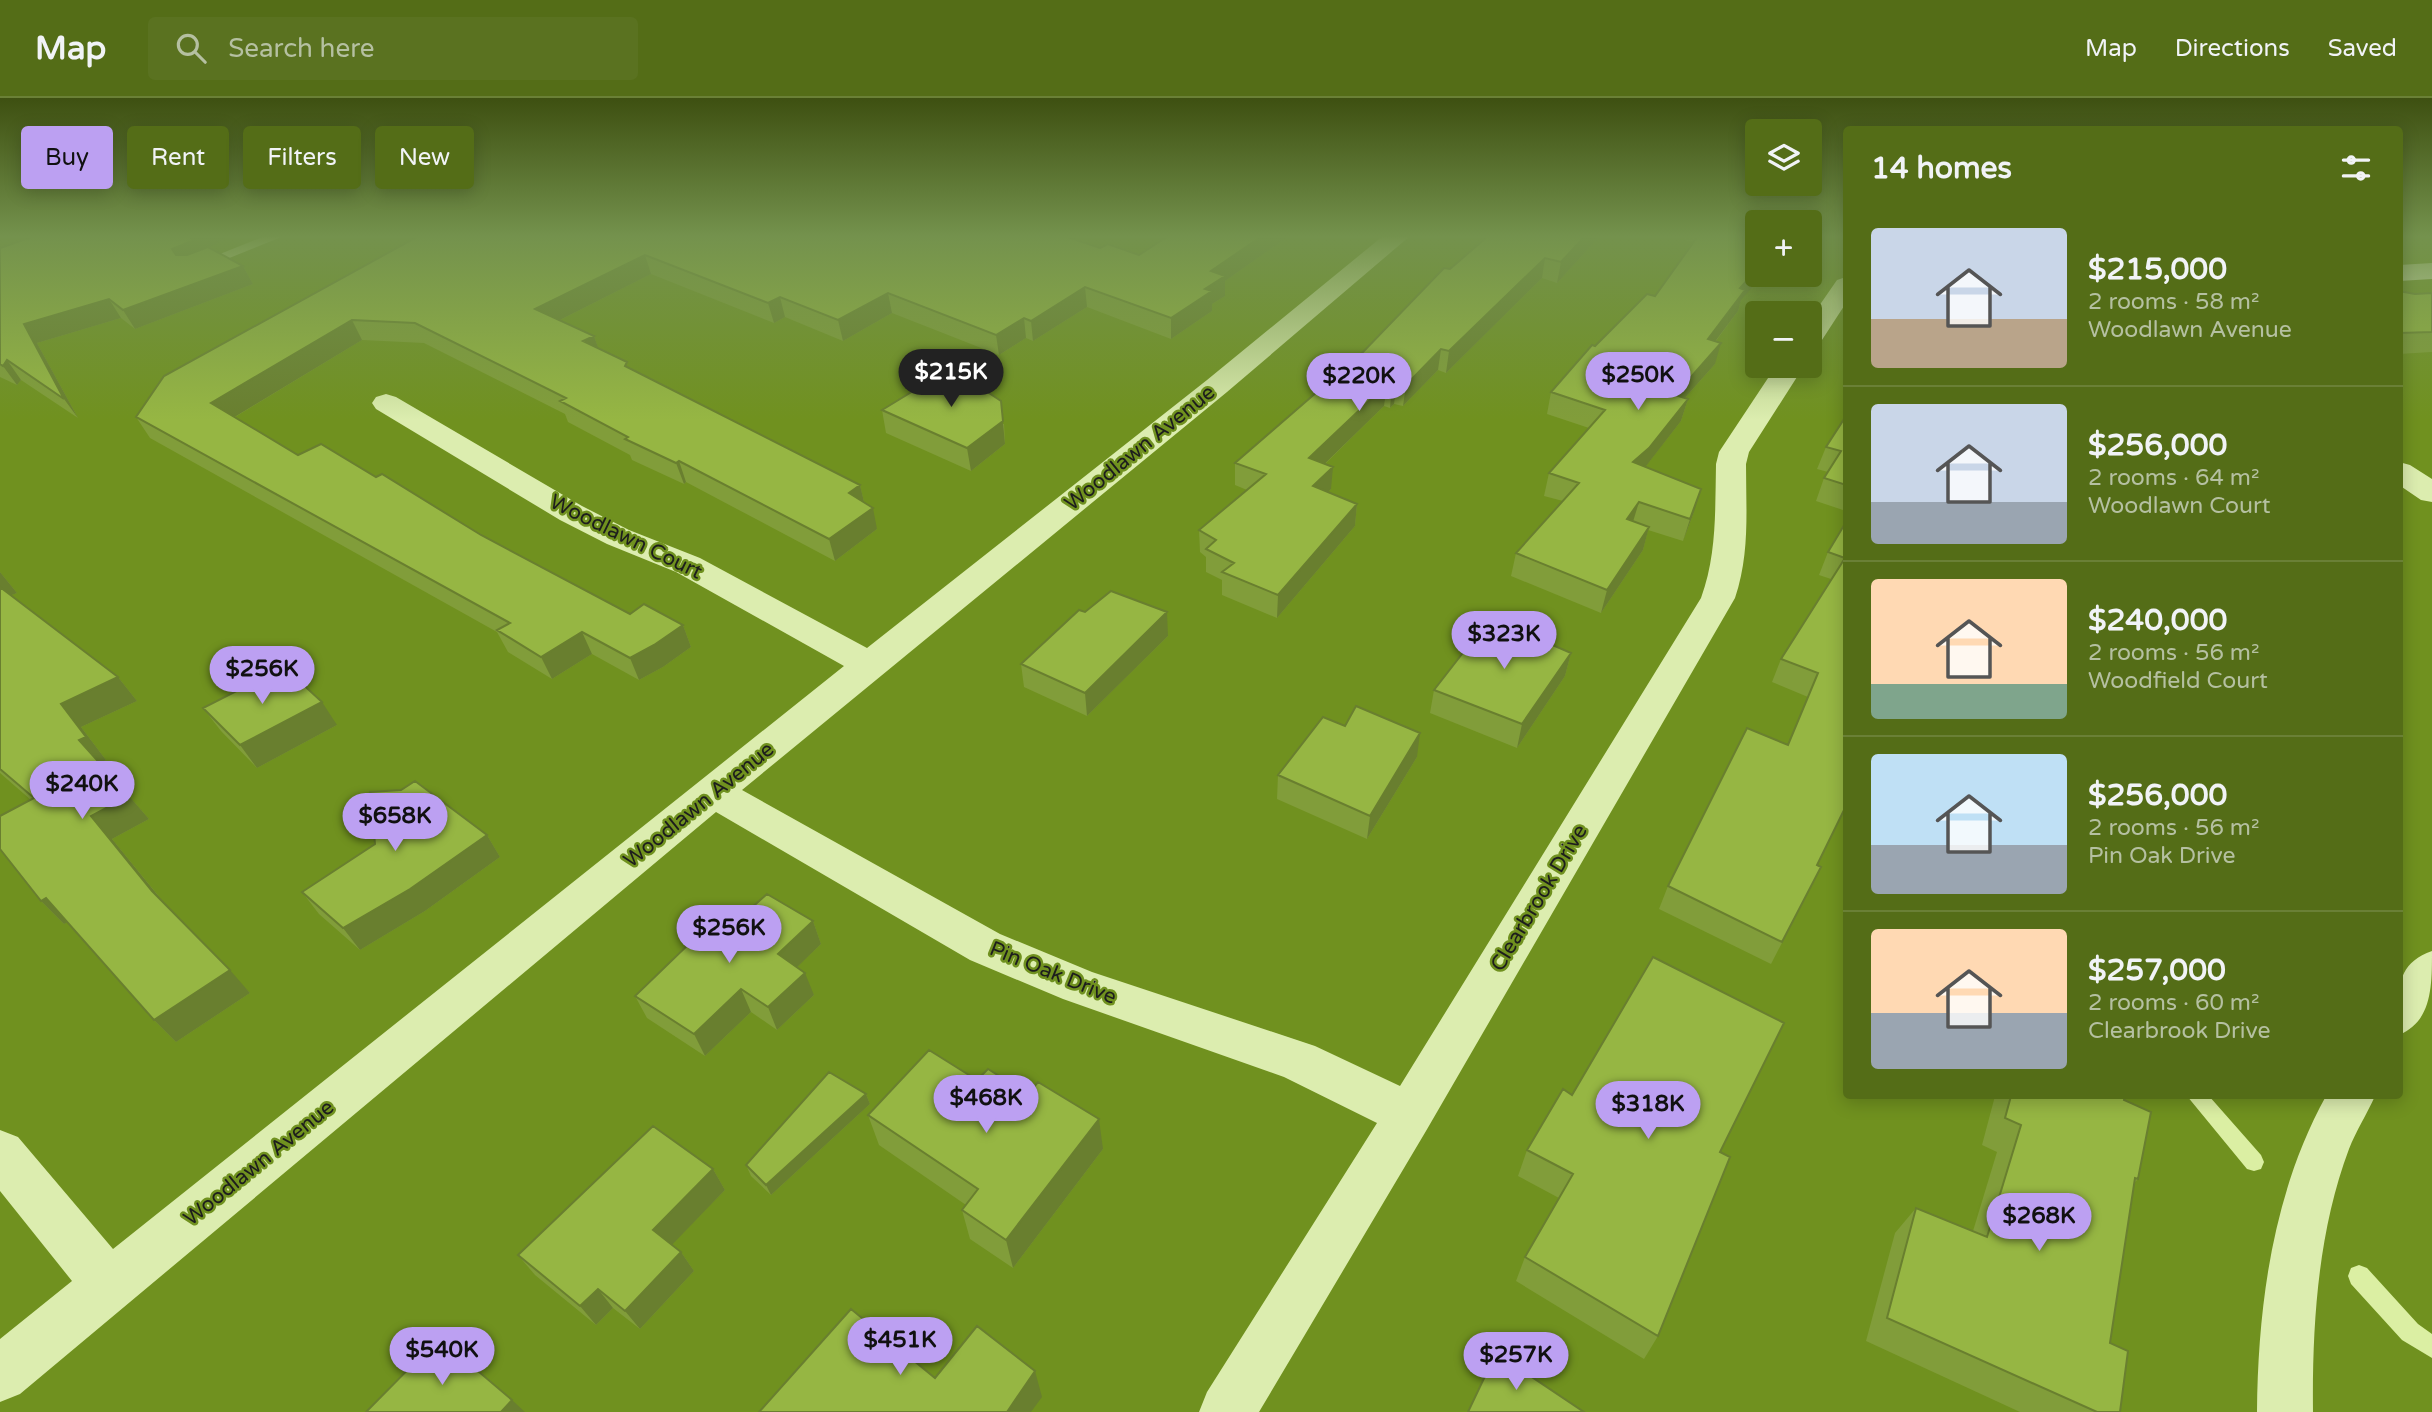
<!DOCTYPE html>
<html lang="en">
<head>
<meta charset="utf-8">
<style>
  :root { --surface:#546d17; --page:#5a7220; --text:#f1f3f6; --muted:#b5c0a1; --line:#6a8036; --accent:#bca0f2 }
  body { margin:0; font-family:"Varela Round",sans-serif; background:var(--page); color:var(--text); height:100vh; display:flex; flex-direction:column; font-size:26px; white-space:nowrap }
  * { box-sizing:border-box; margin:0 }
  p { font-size:23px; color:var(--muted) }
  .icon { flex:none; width:38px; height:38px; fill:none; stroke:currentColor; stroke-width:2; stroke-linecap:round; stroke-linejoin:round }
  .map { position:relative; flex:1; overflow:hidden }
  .panel { position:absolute; left:1843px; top:28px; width:560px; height:973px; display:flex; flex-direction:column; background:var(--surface); border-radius:7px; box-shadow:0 4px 18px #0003 }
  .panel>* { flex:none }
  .hud { position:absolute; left:21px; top:28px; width:665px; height:63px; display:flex; gap:14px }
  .tools { position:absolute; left:1745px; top:21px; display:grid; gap:14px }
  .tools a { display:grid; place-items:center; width:77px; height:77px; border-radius:7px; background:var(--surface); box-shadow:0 4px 18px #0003; font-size:35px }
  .price { position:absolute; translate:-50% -60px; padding:0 16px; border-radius:24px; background:var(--accent); color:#111; font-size:23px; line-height:46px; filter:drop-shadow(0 2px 4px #0008) }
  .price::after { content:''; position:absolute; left:50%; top:42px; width:21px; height:16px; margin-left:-10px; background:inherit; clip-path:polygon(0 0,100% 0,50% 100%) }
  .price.selected { background:#222; color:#fff }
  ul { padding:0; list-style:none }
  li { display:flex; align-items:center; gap:21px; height:175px; padding:0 28px }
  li+li { border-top:2px solid var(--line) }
  li span { display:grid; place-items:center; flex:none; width:196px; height:140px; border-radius:7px; color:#555 }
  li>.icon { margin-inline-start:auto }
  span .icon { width:84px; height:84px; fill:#fffc; stroke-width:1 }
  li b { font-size:30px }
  h2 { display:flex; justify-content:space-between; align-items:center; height:84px; padding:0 28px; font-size:30px }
  .pill { padding:0 24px; border-radius:7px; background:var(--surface); box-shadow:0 4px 18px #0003; font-size:24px; line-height:63px }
  .pill.selected { background:var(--accent); color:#111 }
  header { display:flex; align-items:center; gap:42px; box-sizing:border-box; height:98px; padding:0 35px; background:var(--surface); border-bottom:2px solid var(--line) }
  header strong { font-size:33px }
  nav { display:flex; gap:38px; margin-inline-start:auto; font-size:24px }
  .search { width:490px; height:63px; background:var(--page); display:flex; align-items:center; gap:18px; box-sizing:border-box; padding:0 24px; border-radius:7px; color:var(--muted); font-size:26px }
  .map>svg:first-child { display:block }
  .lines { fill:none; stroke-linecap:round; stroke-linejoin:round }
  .stream { fill:#dbefa3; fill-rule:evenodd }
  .lane { fill:#dcedaf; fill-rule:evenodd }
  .street { fill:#dcedaf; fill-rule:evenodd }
  .secondary { fill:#f1fadc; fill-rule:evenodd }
  .wall { fill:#819d3a }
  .shaded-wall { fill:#697f2f }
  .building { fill:#96b643; stroke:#697f2f; stroke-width:2 }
  .labels { text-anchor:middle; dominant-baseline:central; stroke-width:5; stroke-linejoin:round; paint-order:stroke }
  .street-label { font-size:21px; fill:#1d1d1d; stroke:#70911f }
</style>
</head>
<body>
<header>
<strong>Map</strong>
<div class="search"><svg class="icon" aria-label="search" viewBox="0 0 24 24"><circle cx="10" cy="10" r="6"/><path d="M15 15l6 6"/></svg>Search here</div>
<nav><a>Map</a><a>Directions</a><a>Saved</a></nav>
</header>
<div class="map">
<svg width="2432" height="1314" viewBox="0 0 2432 1314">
  <rect width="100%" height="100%" fill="#70911f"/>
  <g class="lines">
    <path class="stream" d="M2187 998H2209L2261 1057 2264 1064 2261 1071 2254 1073 2247 1071Z
      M2359 1167 2367 1170 2418 1226 2432 1236V1260L2402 1242 2351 1186 2348 1178 2351 1170Z"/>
    <path class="lane" d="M265 138H284L202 171 197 172 190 168Z"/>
    <path class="street" d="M1383 138H1410L1227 294 742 692 1000 836 1092 874 1315 948 1400 988 1701 500C1717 456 1715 412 1716 366L1719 354 1776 268H1804L1749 354 1746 366C1746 412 1750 456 1735 500L1426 1033 1259 1314H1199L1207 1294 1377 1025 1284 979 1063 901 970 862 716 714 20 1296 0 1304V1241L72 1183 0 1093V1032L18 1039 113 1151 844 568 676 474 607 446 560 422 376 311 372 305 376 299 386 296 396 299 582 408 629 432 700 460 867 550 1207 282Z
      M1846 179V205L1820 245 1810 247V221L1837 182Z
      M2399 364 2410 367 2432 381V404L2421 402 2399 387Z
      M2432 853C2432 889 2432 923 2399 937 2399 901 2391 867 2432 853Z
      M2326 998H2375C2367 1016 2356 1033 2349 1051 2318 1133 2312 1227 2313 1314H2257C2258 1206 2273 1094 2326 998Z"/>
    <path class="secondary" d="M2432 165V181L2399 183V167Z"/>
  </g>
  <path class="wall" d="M1168 138H1289L1225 183V198L1212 206V213L1171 241 1087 209 1033 243 1026 240 999 257 892 215 843 243 785 219 774 225 651 176 560 222 594 238 598 250 629 270 860 387 864 404 877 431 835 463 686 384 684 386 632 362 630 357 568 324 565 316 424 245 362 242 235 319 298 357 376 379 481 437 630 516 683 527 691 549 663 569 639 582 592 556 552 581 508 554 497 534 150 340 136 319 415 140 1100 150 1139 157Z
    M1600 138 1557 185 1542 180 1446 275 1438 272 1403 308 1394 306 1390 310 1384 308 1325 366 1331 391 1328 394 1357 406 1355 428 1277 520 1222 497V482L1206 474V459L1200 454 1199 432 1247 392 1235 387V365L1363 254 1450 171Z
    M1671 138H1757L1738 213 1716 243 1715 266 1685 300 1688 301 1681 323 1645 369 1694 414 1683 443 1648 432 1643 452 1601 515 1511 478 1516 455 1563 403 1544 398 1549 375 1589 330 1547 316 1551 294 1595 248 1655 198 1693 144Z
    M0 150H209L243 168 253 186 135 231 121 220 37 245 78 320 21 282 17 287 0 279Z
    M2399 194 2415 196 2432 195V254L2399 256Z
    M882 312 1004 326 1005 346 971 373 886 335Z
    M1846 318V413L1816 403 1824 380 1828 374 1817 371 1826 349Z
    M1846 424V708L1817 767 1821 769 1771 866 1659 811 1668 788 1788 647 1808 599 1772 584 1781 561 1831 481 1819 477 1828 454Z
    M0 474 17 495 11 497 118 579 137 603 81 629 106 662 100 665 149 721 112 741 166 807 250 895 176 944 154 922 67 824 64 826 41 803 31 702 0 675Z
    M1085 514 1168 538 1087 618 1024 589 1021 566Z
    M1571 555 1565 578 1517 650 1430 615 1434 592Z
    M203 610 337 627 257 670 221 633Z
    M1417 659 1367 741 1277 701 1278 677Z
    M487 737 500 759 425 813 360 852 319 816 302 794Z
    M739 821 813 823 821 846 797 869 814 897 777 932 751 914 705 958 647 920 635 898Z
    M977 982 1103 1051 1013 1170 970 1141 962 1112 966 1107 879 1047 868 1017Z
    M866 996 870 1006 771 1097 751 1078 746 1067Z
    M1572 997 1720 1054 1658 1238 1644 1261 1516 1183 1525 1159 1559 1100 1518 1078 1527 1052Z
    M1995 998H2125L2124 1002 2138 1081 2134 1085 2110 1245 2120 1314H2020L1866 1243 1895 1135 1916 1110 1973 1133 1997 1054 1982 1047Z
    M713 1071 725 1092 671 1147 681 1154 694 1173 640 1231 613 1210 596 1227 535 1177 518 1157Z"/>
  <path class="shaded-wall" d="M187 138H230L201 154 182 169 172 151Z
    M1262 138H1289L1225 183V198L1212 206V213L1171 241V220L1205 191 1211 173Z
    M1585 138H1600L1557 185 1561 164Z
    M645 157 651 176 542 231 535 211Z
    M1545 160 1542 180 1446 275 1449 253Z
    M243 168 253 186 135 231 123 212Z
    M1757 171V177H1763L1741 202 1738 213 1701 262 1708 241 1740 190Z
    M1085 189 1087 209 1033 243 1031 223Z
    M888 195 892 215 843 243 838 222Z
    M780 199 785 219 774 225 768 205Z
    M109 201 121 220 37 245 78 320 64 301 24 226Z
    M1024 220 1026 240 999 257 996 237Z
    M352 222 362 242 223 326 211 305Z
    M594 238 601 258 583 243Z
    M1721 245 1715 266 1668 319 1675 297Z
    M1441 251 1438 272 1403 308 1406 287Z
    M7 262 21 282 17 287 3 268Z
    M1397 284 1394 306 1390 310 1392 288Z
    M1387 286 1384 308 1307 383 1309 360Z
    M1688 301 1681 323 1643 372 1633 364Z
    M1001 303 1005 346 971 373 967 350Z
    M679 363 686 384 684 386 676 365Z
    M1333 369 1331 391 1312 411 1313 388Z
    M860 387 865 408 849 395Z
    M1701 391 1694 414 1683 443 1690 421Z
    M1639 404 1632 427 1627 421Z
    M1357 406 1355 428 1277 520 1278 497Z
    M873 410 877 431 835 463 829 441Z
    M1649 429 1643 452 1601 515 1607 492Z
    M0 474 17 495 4 500 0 496Z
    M1167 514 1168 538 1087 618 1085 595Z
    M683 527 691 549 663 569 639 582 630 560Z
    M582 534 592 556 552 581 541 559Z
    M1571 555 1565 578 1517 650 1522 626Z
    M118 579 137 603 81 629 106 662 99 666 79 642 61 606Z
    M322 604 337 627 257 670 240 647Z
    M1420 635 1417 659 1367 741 1370 718Z
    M129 698 149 721 112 741 173 816 152 793 91 718Z
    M487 737 500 759 425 813 360 852 343 830Z
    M46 800 69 823 64 826 41 803Z
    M813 823 821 846 787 879 778 856Z
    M230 872 250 895 176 944 154 922Z
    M805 875 814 897 777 932 768 909Z
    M741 891 751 914 705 958 694 936Z
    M866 996 870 1006 771 1097 766 1087Z
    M1099 1021 1103 1051 1013 1170 1006 1142Z
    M713 1071 725 1092 667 1152 653 1132Z
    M681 1154 694 1173 640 1231 625 1213Z
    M598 1191 613 1210 596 1227 580 1208Z
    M1035 1273 1042 1299 1031 1314H1007Z
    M512 1302 525 1314H501Z"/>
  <path class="building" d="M35 138H187L194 142 172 151 176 157H187L208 149 243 168 123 212 109 201 24 226 64 301 7 262 3 268 0 266V150Z
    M414 138H1065L1100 150 1108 146 1139 157 1168 138H1262L1211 173 1225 178 1205 191 1212 193 1171 220 1085 189 1031 223 1024 220 996 237 888 195 838 222 780 199 768 205 645 157 535 211 594 238 583 243 627 264 625 268 860 387 849 395 873 410 829 441 679 363 676 365 625 341 628 339 560 303 566 300 415 225 352 222 211 305 298 357 321 346 376 379 382 376 481 437 630 516 644 506 683 527 654 547 630 560 582 534 541 559 497 532 510 525 136 319 164 278 415 140Z
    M1488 138H1585L1561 164 1545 160 1449 253 1441 251 1406 287 1397 284 1392 288 1387 286 1309 360 1333 369 1313 388 1357 406 1278 497 1222 474 1234 465 1206 451 1216 442 1199 432 1266 376 1235 365 1363 254 1444 170 1450 171Z
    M1698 138H1757V171L1740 190 1745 192 1708 241 1721 245 1675 297 1688 301 1649 350 1633 364 1701 391 1690 421 1639 404 1627 421 1649 429 1607 492 1516 455 1579 385 1549 375 1605 312 1551 294 1592 247 1595 248 1647 196 1655 198Z
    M2399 194H2404L2415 196 2432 195V234L2399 235Z
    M951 270 1001 303 1003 323 967 350 882 312Z
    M1846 318V387L1824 380 1841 353 1826 349Z
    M1846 424V708L1817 767 1821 769 1782 844 1668 788 1747 630 1788 647 1818 575 1781 561 1845 460 1828 454Z
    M0 489 118 579 61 606 86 639 79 642 129 698 91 718 152 793 230 872 154 922 46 800 41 803 0 751V718L34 700 0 671Z
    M1111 493 1167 514 1085 595 1021 566 1079 512 1085 514Z
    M1490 520 1571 555 1522 626 1434 592Z
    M284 569 322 604 240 647 203 610Z
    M1356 608 1420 635 1370 718 1278 677 1323 619 1345 628Z
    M415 683 487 737 410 791 343 830 302 794 375 746 370 694 401 692Z
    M767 796 813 823 778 856 805 875 768 909 741 891 694 936 635 898 724 812 739 821Z
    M1653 859 1784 925 1720 1054 1730 1059 1658 1238 1525 1159 1573 1076 1527 1052 1563 991 1572 997Z
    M929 952 977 982 988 971 1028 996 1038 984 1099 1021 1006 1142 962 1112 978 1091 868 1017Z
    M829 974 866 996 766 1087 746 1067Z
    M2011 998H2125L2124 1002 2151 1014 2138 1081 2135 1080 2110 1245 2128 1253 2120 1314H2097L1887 1220 1916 1110 1987 1139 2021 1027 2005 1020Z
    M653 1028 713 1071 653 1132 681 1154 625 1213 598 1191 580 1208 518 1157Z
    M851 1211 935 1280 977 1228 1035 1273 1007 1314H759Z
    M439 1240 512 1302 501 1314H366Z
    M1496 1255 1584 1314H1468Z"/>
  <linearGradient id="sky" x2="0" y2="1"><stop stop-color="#3e5011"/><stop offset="0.43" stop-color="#74924d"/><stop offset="1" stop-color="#74924d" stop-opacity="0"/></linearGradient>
  <rect width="2432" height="322" fill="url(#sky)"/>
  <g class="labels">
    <g class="street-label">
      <text transform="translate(1140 350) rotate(-39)">Woodlawn Avenue</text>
      <text transform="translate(626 439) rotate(26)">Woodlawn Court</text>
      <text transform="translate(699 707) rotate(-39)">Woodlawn Avenue</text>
      <text transform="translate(1539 800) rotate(-59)">Clearbrook Drive</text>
      <text transform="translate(1053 875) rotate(22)">Pin Oak Drive</text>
      <text transform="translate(259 1065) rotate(-39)">Woodlawn Avenue</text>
    </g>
  </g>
</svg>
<div class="tools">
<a><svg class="icon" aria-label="layers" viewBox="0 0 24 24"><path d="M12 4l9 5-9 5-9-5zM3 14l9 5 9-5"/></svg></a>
<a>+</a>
<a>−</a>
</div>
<b class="price selected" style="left:951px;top:311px">$215K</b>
<b class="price" style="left:1638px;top:314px">$250K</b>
<b class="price" style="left:1359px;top:315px">$220K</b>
<b class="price" style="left:1504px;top:573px">$323K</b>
<b class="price" style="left:262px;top:608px">$256K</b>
<b class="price" style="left:82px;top:723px">$240K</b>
<b class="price" style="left:395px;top:755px">$658K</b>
<b class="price" style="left:729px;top:867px">$256K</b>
<b class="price" style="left:986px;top:1037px">$468K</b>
<b class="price" style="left:1648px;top:1043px">$318K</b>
<b class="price" style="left:2039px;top:1155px">$268K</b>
<b class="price" style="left:900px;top:1279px">$451K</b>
<b class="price" style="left:442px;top:1289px">$540K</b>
<b class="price" style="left:1516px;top:1294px">$257K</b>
<div class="hud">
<a class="pill selected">Buy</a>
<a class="pill">Rent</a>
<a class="pill">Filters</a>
<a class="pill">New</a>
</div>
<section class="panel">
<h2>14 homes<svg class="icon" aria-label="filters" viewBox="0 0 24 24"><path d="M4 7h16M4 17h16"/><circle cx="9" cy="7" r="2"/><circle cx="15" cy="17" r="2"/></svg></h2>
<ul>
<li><span style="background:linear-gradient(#c9d6e8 65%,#b9a48a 0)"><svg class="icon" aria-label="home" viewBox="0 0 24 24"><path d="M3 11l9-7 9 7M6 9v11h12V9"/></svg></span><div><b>$215,000</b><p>2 rooms · 58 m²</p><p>Woodlawn Avenue</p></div></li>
<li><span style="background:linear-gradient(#c9d6e8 70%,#9aa5b1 0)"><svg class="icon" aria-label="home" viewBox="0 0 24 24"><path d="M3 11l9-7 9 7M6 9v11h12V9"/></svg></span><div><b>$256,000</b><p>2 rooms · 64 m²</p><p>Woodlawn Court</p></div></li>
<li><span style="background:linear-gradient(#ffd9b3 75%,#7fa58c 0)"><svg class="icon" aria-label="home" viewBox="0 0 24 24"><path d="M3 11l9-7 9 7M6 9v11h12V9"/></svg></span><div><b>$240,000</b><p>2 rooms · 56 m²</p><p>Woodfield Court</p></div></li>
<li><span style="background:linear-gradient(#bfe0f5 65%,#9aa5b1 0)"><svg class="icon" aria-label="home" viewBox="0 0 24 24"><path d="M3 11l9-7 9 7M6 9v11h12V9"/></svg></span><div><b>$256,000</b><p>2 rooms · 56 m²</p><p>Pin Oak Drive</p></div></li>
<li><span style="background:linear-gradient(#ffd9b3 60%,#9aa5b1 0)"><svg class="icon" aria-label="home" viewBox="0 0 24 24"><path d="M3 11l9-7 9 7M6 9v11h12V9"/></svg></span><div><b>$257,000</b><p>2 rooms · 60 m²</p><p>Clearbrook Drive</p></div></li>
</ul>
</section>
</div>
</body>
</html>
